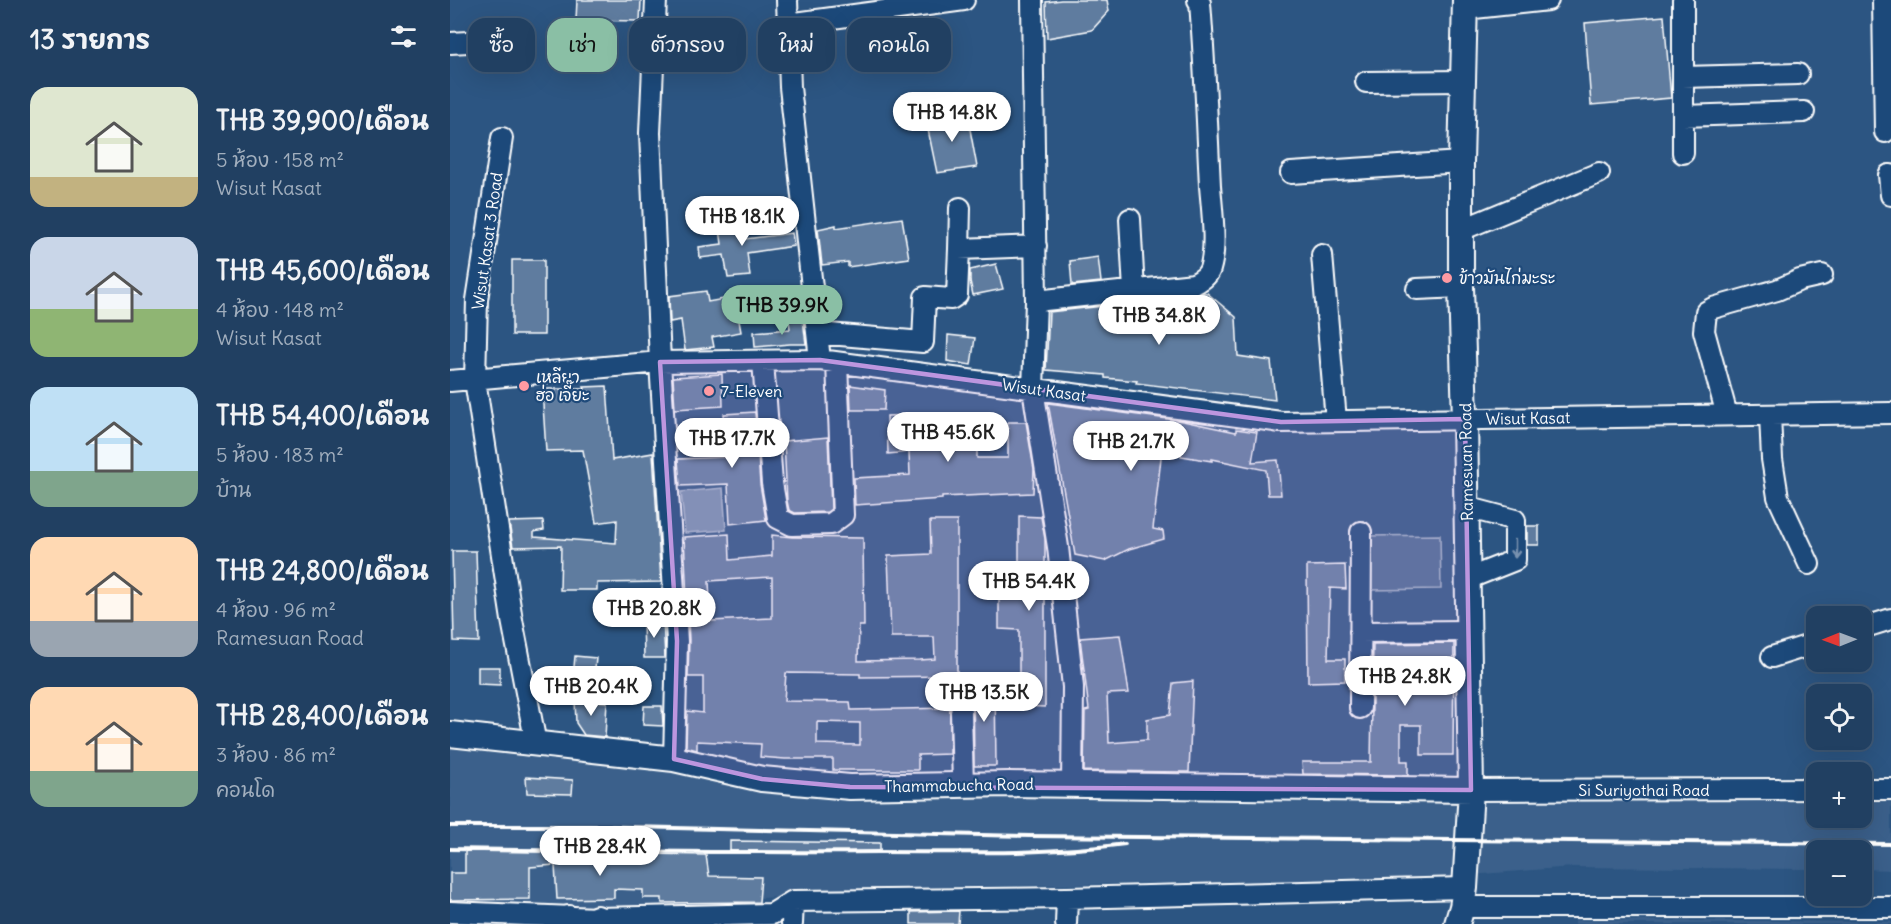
<!DOCTYPE html>
<html lang="th">
<head>
<meta charset="utf-8">
<style>
  :root { --surface:#214062; --page:#294768; --text:#f1f3f6; --muted:#a2afbe; --line:#3e5977; --accent:#8abfa5 }
  body { margin:0; font-family:Delius,"Playpen Sans Thai",sans-serif; background:var(--page); color:var(--text); height:100vh; display:flex; flex-direction:column; font-size:22px; white-space:nowrap }
  * { box-sizing:border-box; margin:0 }
  p { font-size:20px; color:var(--muted) }
  .icon { flex:none; width:33px; height:33px; fill:none; stroke:currentColor; stroke-width:2; stroke-linecap:round; stroke-linejoin:round }
  .map { position:relative; flex:1; overflow:hidden }
  .side { display:flex; flex-direction:column; background:var(--surface); width:450px }
  .side>* { flex:none }
  .banner { position:absolute; left:18px; top:18px; width:570px; height:54px; display:flex; gap:12px }
  .needle { width:39px; rotate:269deg }
  .buttons { position:absolute; left:1356px; top:606px; display:grid; gap:12px }
  .buttons a { display:grid; place-items:center; width:66px; height:66px; border-radius:12px; background:var(--surface); box-shadow:0 6px 24px #0002,0 0 0 2px var(--line); font-size:30px }
  .price { position:absolute; translate:-50% -51px; padding:0 14px; border-radius:21px; background:#fff; color:#222; font-size:20px; line-height:39px; filter:drop-shadow(0 2px 3px #0008) }
  .price::after { content:''; position:absolute; left:50%; top:36px; width:18px; height:14px; margin-left:-9px; background:inherit; clip-path:polygon(0 0,100% 0,50% 100%) }
  .price.selected { background:var(--accent); color:#111 }
  ul { padding:0; list-style:none }
  li { display:flex; align-items:center; gap:18px; height:150px; padding:0 30px }
  li span { display:grid; place-items:center; flex:none; width:168px; height:120px; border-radius:18px; color:#555 }
  li>.icon { margin-inline-start:auto }
  span .icon { width:72px; height:72px; fill:#fffc; stroke-width:1 }
  li b { font-size:26px }
  h2 { display:flex; justify-content:space-between; align-items:center; height:72px; padding:0 30px; font-size:26px }
  .pill { padding:0 21px; border-radius:18px; background:var(--surface); box-shadow:0 6px 24px #0002,0 0 0 2px var(--line); font-size:21px; line-height:54px }
  .pill.selected { background:var(--accent); color:#111 }
  main { display:flex; flex:1; min-height:0 }
  .map>svg:first-child { display:block }
  .built { fill:#3b618b }
  .grass { fill:#486b92; stroke:#a4b5c8; stroke-width:1.5 }
  .water { fill:#748fad; stroke:#acbcce; stroke-width:1.5 }
  .building { fill:#5e7c9f; stroke:#fff; stroke-width:1.5; fill-rule:evenodd }
  .lines { fill:none; stroke-linecap:round; stroke-linejoin:round }
  .minor-casing { stroke:#fff; stroke-width:24 }
  .major-casing { stroke:#fff; stroke-width:28 }
  .minor { stroke:#1f4a7a; stroke-width:20 }
  .major { stroke:#1f4a7a; stroke-width:24 }
  .rail { stroke:#fff; stroke-width:4 }
  .oneway { stroke:#7992af }
  .marked { fill:#bd96df; fill-opacity:0.2; stroke:#bd96df; stroke-width:4.5; stroke-linejoin:round }
  .poi-dot { fill:#ff9aa2; stroke:#1f4a7a; stroke-width:2 }
  .labels { text-anchor:middle; dominant-baseline:central; stroke-width:4.5; stroke-linejoin:round; paint-order:stroke }
  .street-label { font-size:16px; fill:#fff; stroke:#1f4a7a }
  .poi-label { font-size:16px; fill:#fff; stroke:#1f4a7a; text-anchor:start }
</style>
</head>
<body>
<main>
<section class="side">
<h2>13 รายการ<svg class="icon" aria-label="filters" viewBox="0 0 24 24"><path d="M4 7h16M4 17h16"/><circle cx="9" cy="7" r="2"/><circle cx="15" cy="17" r="2"/></svg></h2>
<ul>
<li><span style="background:linear-gradient(#dfe7d0 75%,#c2b280 0)"><svg class="icon" aria-label="home" viewBox="0 0 24 24"><path d="M3 11l9-7 9 7M6 9v11h12V9"/></svg></span><div><b>THB 39,900/เดือน</b><p>5 ห้อง · 158 m²</p><p>Wisut Kasat</p></div></li>
<li><span style="background:linear-gradient(#c9d6e8 60%,#8fb573 0)"><svg class="icon" aria-label="home" viewBox="0 0 24 24"><path d="M3 11l9-7 9 7M6 9v11h12V9"/></svg></span><div><b>THB 45,600/เดือน</b><p>4 ห้อง · 148 m²</p><p>Wisut Kasat</p></div></li>
<li><span style="background:linear-gradient(#bfe0f5 70%,#7fa58c 0)"><svg class="icon" aria-label="home" viewBox="0 0 24 24"><path d="M3 11l9-7 9 7M6 9v11h12V9"/></svg></span><div><b>THB 54,400/เดือน</b><p>5 ห้อง · 183 m²</p><p>บ้าน</p></div></li>
<li><span style="background:linear-gradient(#ffd9b3 70%,#9aa5b1 0)"><svg class="icon" aria-label="home" viewBox="0 0 24 24"><path d="M3 11l9-7 9 7M6 9v11h12V9"/></svg></span><div><b>THB 24,800/เดือน</b><p>4 ห้อง · 96 m²</p><p>Ramesuan Road</p></div></li>
<li><span style="background:linear-gradient(#ffd9b3 70%,#7fa58c 0)"><svg class="icon" aria-label="home" viewBox="0 0 24 24"><path d="M3 11l9-7 9 7M6 9v11h12V9"/></svg></span><div><b>THB 28,400/เดือน</b><p>3 ห้อง · 86 m²</p><p>คอนโด</p></div></li>
</ul>
</section>
<div class="map">
<svg width="1441" height="924" viewBox="0 0 1441 924">
  <rect width="100%" height="100%" fill="#2c5582"/>
  <filter id="ink" filterUnits="userSpaceOnUse"><feTurbulence type="fractalNoise" baseFrequency=".0167" numOctaves="2"/><feDisplacementMap in="SourceGraphic" scale="12" xChannelSelector="R" yChannelSelector="G"/><feConvolveMatrix kernelMatrix="1 2 1 2 8 2 1 2 1" color-interpolation-filters="sRGB"/></filter>
  <g filter="url(#ink)">
    <path class="built" d="M0 742 297 782 1366 797V818H1412V797H1441V870L1412 869V850H1366V869L1122 867 982 878 447 888 338 893 327 897 158 909 0 899Z
      M1125 920 1441 922V924H1125Z"/>
    <path class="grass" d="M990 535 991 589 918 590 917 536Z"/>
    <path class="water" d="M273 488 276 530 235 533 231 492Z"/>
    <path class="building" d="M127 0H191L190 21 126 20Z
      M611 0H657L659 11 642 30 597 38 596 2Z
      M1214 16 1221 98 1141 105 1135 23Z
      M517 113 527 167 487 173 476 120Z
      M452 218 459 258 398 267V262L372 265 368 229 386 225V228Z
      M293 219 295 239 342 233 344 246 297 253 300 276 278 278 274 255 250 258 249 247 272 244 269 222Z
      M648 257 651 282 622 285 620 261Z
      M62 260H94V335H62Z
      M546 264 553 289 523 295 520 281V270Z
      M256 291 258 302 285 297 291 332 262 337 264 347 235 350 231 320 220 322 219 296Z
      M753 293H757L786 317 788 356 821 361 825 400 686 383 687 381 655 378V375L596 370 599 312 745 296Z
      M339 320H353L356 344H340L305 347 304 332 340 329Z
      M498 335 525 338 521 365 497 361Z
      M272 374 273 406 225 409 223 377Z
      M400 385 435 390 434 410H401Z
      M157 386 162 460 203 453 211 582 147 583V590H110L111 546 63 547 59 522 93 521 94 530 84 532V537L166 543 167 520 146 523 133 450 96 451 92 389H135L134 387Z
      M598 403 733 421 786 432V429L807 432 802 462 828 460 831 495H818L816 470 762 459V461L731 456 733 447 712 449 703 529 713 531 714 539 679 549 655 561 625 555Z
      M305 412 310 484 316 520 280 524 278 484 230 486 228 459 276 457 274 414Z
      M484 414V420H527V458H558V422H576L584 469 583 493 492 497V499L405 505 404 478 460 475 459 452 438 454 437 416Z
      M378 437 381 509 377 512 345 513 339 510 337 501 334 441Z
      M569 516 591 517 595 539V707L569 706V630L549 629V594H569Z
      M480 521H507V676L410 677V674L336 673 334 701 400 702 401 710 500 708V754L468 755V770H383V759H335L310 757 311 744 247 741V750L236 747 237 711 253 713V677H238L239 640 234 537 279 534 280 560 322 556V535L342 537 413 538 414 626H409L408 661 469 660 485 659 484 637H441L438 556 481 554ZM322 577V618L261 621 259 581ZM367 722 410 723V745L367 744Z
      M1077 526H1089V545H1077Z
      M2 551H26L29 642 4 641Z
      M895 565 896 589 880 588 878 659H895V681L858 682 857 566Z
      M193 620H213L215 658H194Z
      M670 635 679 693 657 694 659 743 697 740V719L720 715 723 683 743 681 739 772 634 771 635 711 639 710 630 638Z
      M1004 643 1003 755H971V725H951V761H958V775L853 774 852 762H921L923 644Z
      M125 656 146 658 144 679 123 678Z
      M28 667H50V685L28 684Z
      M523 680H545L546 766H524Z
      M125 700 157 702 155 737 134 735 126 723Z
      M194 706H212L213 726 193 725Z
      M76 777 123 780 122 794 77 793Z
      M280 841 430 843V852L280 853Z
      M15 851 256 855 259 876 311 877 309 902 212 903V898H193V890L164 889V898L107 899 105 865 80 867V899L0 900V873H15Z
      M509 911 508 924H461V912Z"/>
    <g class="lines">
      <g class="minor-casing">
        <path id="minor" d="M206 0 200 133 210 362 227 641 224 759
          M337 0 340 87 370 360
          M582 0 586 301 583 389 608 547 623 687 622 785
          M1433 0 1435 132
          M1015 9 1098 0
          M338 24 514 0
          M0 43 18 42
          M1233 77 1348 74
          M916 82 1013 81
          M1233 116 1354 112
          M52 138 27 300 25 380 62 620 86 744
          M1233 153V0
          M841 173 1011 162
          M1441 175H1439L1441 195
          M510 208 509 249 586 246
          M680 219 684 291
          M1011 230 1149 173
          M872 255 886 421
          M967 289 1011 287
          M586 301 744 284C751 280 757 277 760 269 767 246 762 211 760 186 757 125 755 64 750 3L748 0
          M367 333 473 342 475 297 501 299 507 295 509 249
          M313 361 322 483 328 518 342 525 381 524 393 515 387 363
          M0 381 210 362 370 360 831 422 1441 413
          M1277 415 1254 331 1256 312 1263 308 1327 290 1350 280 1372 275
          M1320 415 1322 459 1328 497 1359 564
          M1016 507 1065 520V560L1017 579
          M1412 628 1441 619
          M910 632 1018 631
          M1322 657 1366 643
          M910 708 911 532
          M511 712 513 785
          M1412 789H1441
          M1021 790 1366 789
          M1012 907H1441
          M0 912 147 918 322 914 343 901 617 898 1015 888
          M342 924 343 901
          M616 924 617 898"/>
      </g>
      <g class="major-casing">
        <path id="major" d="M0 734 224 759 312 779 400 787 559 784 1021 790
          M119 924V918
          M147 924V918
          M1007 924 1012 907 1015 888 1021 790 1015 419 1011 287V162L1015 0"/>
      </g>
      <use href="#minor" class="minor"/>
      <use href="#major" class="major"/>
      <path class="rail" d="M0 826H139L579 836 1441 844
        M0 849C143 851 286 853 429 852 510 852 594 855 675 844"/>
    </g>
    <defs><path id="oneway-shaft" d="M-6 0H5M1.5-3L5.5 0L1.5 3" fill="none" stroke-width="1.6" stroke-linecap="round" stroke-linejoin="round" transform="scale(1.5)"/></defs>
    <use class="oneway" href="#oneway-shaft" transform="translate(1065 549) rotate(90)"/>
  </g>
  <path class="marked" d="M370 360 831 422 1015 419 1021 790 400 787 312 779 224 759 227 641 210 362Z"/>
  <g class="poi-dot">
    <circle cx="997" cy="278" r="6"/>
    <circle cx="74" cy="386" r="6"/>
    <circle cx="259" cy="391" r="6"/>
  </g>
  <g class="labels">
    <g class="street-label">
      <text transform="translate(37 241) rotate(-82)">Wisut Kasat 3 Road</text>
      <text transform="translate(594 390) rotate(8)">Wisut Kasat</text>
      <text transform="translate(1078 418) rotate(-1)">Wisut Kasat</text>
      <text transform="translate(1016 462) rotate(-91)">Ramesuan Road</text>
      <text transform="translate(509 785) rotate(-1)">Thammabucha Road</text>
      <text x="1194" y="790">Si Suriyothai Road</text>
    </g>
    <g class="poi-label">
      <text x="1009" y="278">ข้าวมันไก่มะระ</text>
      <text x="86" y="377">เหลียว<tspan x="86" dy="18">ฮ่อ เจี๊ยะ</tspan></text>
      <text x="271" y="391">7-Eleven</text>
    </g>
  </g>
</svg>
<div class="buttons">
<a><svg class="needle" viewBox="-14 -14 28 28"><path d="M0-13l5 13h-10z" fill="#e53935"/><path d="M0 13l5-13h-10z" fill="#a2afbe"/></svg></a>
<a><svg class="icon" aria-label="locate" viewBox="0 0 24 24"><circle cx="12" cy="12" r="6"/><path d="M12 2v4M12 18v4M2 12h4M18 12h4"/></svg></a>
<a>+</a>
<a>−</a>
</div>
<b class="price" style="left:502px;top:143px">THB 14.8K</b>
<b class="price" style="left:292px;top:247px">THB 18.1K</b>
<b class="price selected" style="left:332px;top:336px">THB 39.9K</b>
<b class="price" style="left:709px;top:346px">THB 34.8K</b>
<b class="price" style="left:498px;top:463px">THB 45.6K</b>
<b class="price" style="left:282px;top:469px">THB 17.7K</b>
<b class="price" style="left:681px;top:472px">THB 21.7K</b>
<b class="price" style="left:579px;top:612px">THB 54.4K</b>
<b class="price" style="left:204px;top:639px">THB 20.8K</b>
<b class="price" style="left:955px;top:707px">THB 24.8K</b>
<b class="price" style="left:141px;top:717px">THB 20.4K</b>
<b class="price" style="left:534px;top:723px">THB 13.5K</b>
<b class="price" style="left:150px;top:877px">THB 28.4K</b>
<div class="banner">
<a class="pill">ซื้อ</a>
<a class="pill selected">เช่า</a>
<a class="pill">ตัวกรอง</a>
<a class="pill">ใหม่</a>
<a class="pill">คอนโด</a>
</div>
</div>
</main>
</body>
</html>
